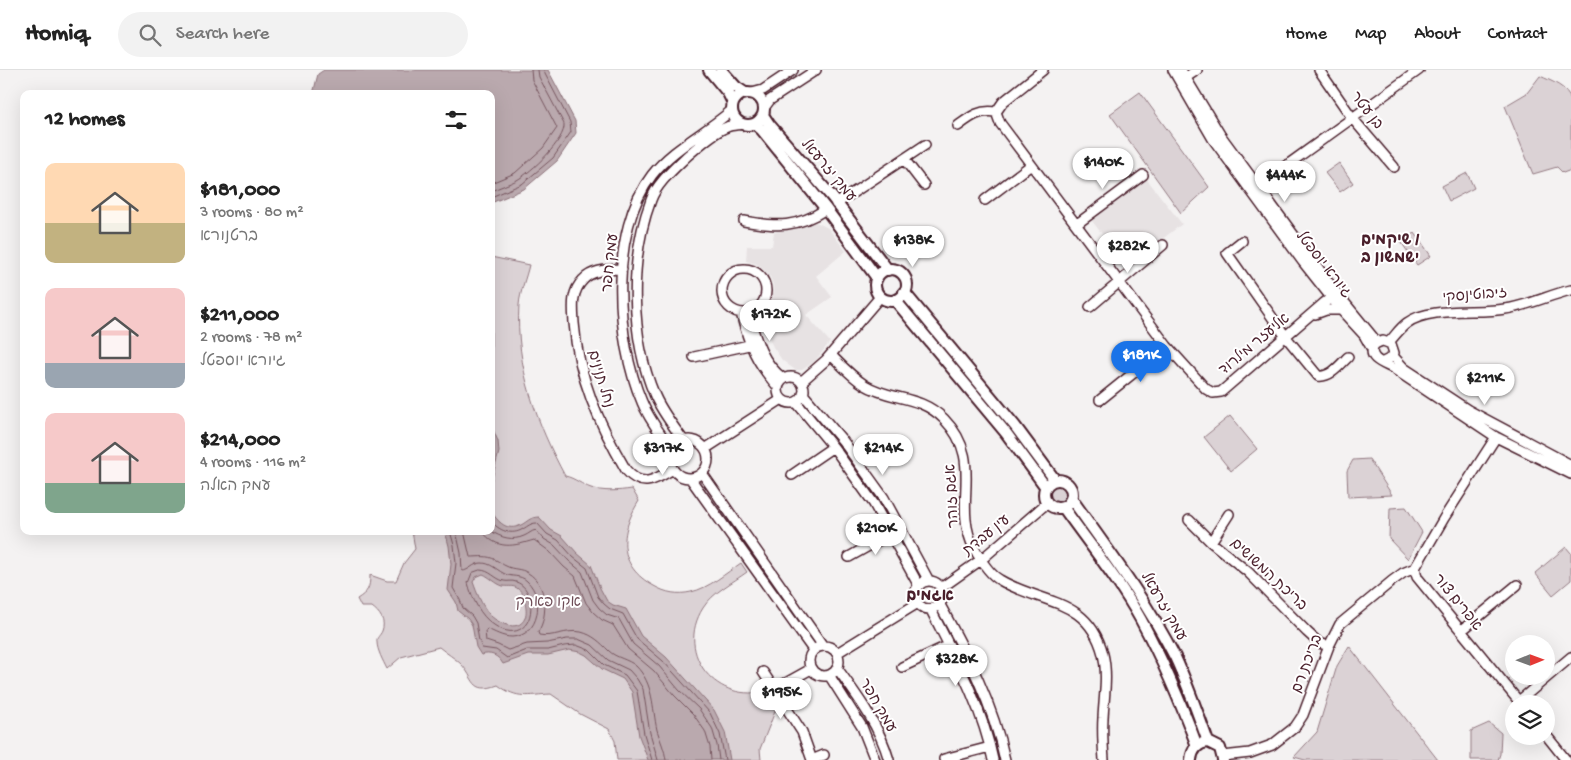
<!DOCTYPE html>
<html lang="en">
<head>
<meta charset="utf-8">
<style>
  :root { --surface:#fff; --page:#f2f2f2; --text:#222; --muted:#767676; --line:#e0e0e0; --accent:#1a73e8 }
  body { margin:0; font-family:"Gochi Hand","Playpen Sans Hebrew",sans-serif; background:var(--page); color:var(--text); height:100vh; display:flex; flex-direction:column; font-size:19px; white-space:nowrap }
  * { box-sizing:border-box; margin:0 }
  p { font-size:16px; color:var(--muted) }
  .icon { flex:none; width:28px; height:28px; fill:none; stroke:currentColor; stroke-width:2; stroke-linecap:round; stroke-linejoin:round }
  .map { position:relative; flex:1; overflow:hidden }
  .details { position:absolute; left:20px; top:20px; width:475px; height:445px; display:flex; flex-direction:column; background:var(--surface); border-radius:10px; box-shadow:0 5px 20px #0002 }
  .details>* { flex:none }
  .needle { width:32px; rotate:89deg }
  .fabs { position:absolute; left:1505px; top:565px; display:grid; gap:10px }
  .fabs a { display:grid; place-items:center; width:50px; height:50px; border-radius:50%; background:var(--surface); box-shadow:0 5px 20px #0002; font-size:25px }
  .price { position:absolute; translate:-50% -42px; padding:0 11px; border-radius:18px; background:#fff; color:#222; font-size:16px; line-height:32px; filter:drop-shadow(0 1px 2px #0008) }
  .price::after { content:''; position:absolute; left:50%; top:30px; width:15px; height:11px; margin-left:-8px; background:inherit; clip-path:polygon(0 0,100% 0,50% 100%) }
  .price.active { background:var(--accent); color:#fff }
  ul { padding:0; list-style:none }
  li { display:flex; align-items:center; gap:15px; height:125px; padding:0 25px }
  li span { display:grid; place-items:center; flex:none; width:140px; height:100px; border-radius:10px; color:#555 }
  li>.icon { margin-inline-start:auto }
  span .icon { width:60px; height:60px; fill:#fffc; stroke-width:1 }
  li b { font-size:21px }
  h2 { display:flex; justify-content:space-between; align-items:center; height:60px; padding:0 25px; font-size:21px }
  header { display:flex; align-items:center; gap:30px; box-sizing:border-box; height:70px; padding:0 25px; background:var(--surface); border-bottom:1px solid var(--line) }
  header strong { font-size:24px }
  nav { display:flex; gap:28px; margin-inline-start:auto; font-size:18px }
  .search { width:350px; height:45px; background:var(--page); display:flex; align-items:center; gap:12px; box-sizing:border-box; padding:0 18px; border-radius:28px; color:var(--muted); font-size:19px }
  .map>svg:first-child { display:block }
  .built { fill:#e7e2e3 }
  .green { fill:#dbd2d5; stroke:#927880 }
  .water { fill:#baa9ae; stroke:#8d727a; fill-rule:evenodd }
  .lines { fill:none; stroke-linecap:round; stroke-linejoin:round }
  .shore { stroke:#77565f; stroke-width:1 }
  .minor-casing { stroke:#4a1f2b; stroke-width:12 }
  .major-casing { stroke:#4a1f2b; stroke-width:14 }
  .minor { stroke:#fff; stroke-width:9 }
  .major { stroke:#fff; stroke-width:10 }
  .labels { text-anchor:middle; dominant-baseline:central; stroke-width:4; stroke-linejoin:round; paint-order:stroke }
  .street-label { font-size:15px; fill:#4a1f2b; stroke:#fff }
  .park-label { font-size:15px; fill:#6e4c56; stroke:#fff }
  .neighbourhood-label { font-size:16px; font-weight:bold; fill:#4a1f2b; stroke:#fff }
</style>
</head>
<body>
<header>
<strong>Homiq</strong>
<div class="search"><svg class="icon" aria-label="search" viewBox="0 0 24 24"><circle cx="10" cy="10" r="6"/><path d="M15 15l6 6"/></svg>Search here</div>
<nav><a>Home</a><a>Map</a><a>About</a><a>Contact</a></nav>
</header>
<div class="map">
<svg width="1571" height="690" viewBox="0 0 1571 690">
  <rect width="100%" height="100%" fill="#f4f2f2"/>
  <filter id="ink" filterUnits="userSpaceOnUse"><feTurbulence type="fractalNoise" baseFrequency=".02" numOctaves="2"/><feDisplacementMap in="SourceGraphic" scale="10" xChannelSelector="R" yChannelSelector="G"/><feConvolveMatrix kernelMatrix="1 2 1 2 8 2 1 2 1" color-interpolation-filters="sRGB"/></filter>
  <g filter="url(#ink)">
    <path class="built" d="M1146 108 1182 154 1127 196 1092 151Z
      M814 152 818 153 828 158 846 181 816 206 832 227 806 245 830 272 815 291 802 300H795L782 290 773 277 765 258 764 243 772 232 773 215 770 207 764 200 756 194 746 191 747 176H772L774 162 789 160Z"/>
    <path class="green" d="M1540 6C1551 11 1568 17 1571 30V100L1563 103 1557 97 1533 104 1505 36 1527 23Z
      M1140 22 1209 117 1181 143 1110 44Z
      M1339 93 1353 113 1340 122 1325 103Z
      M1467 103 1474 118 1449 131 1442 116Z
      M1415 163 1431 186 1417 195 1401 172Z
      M491 187 529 195C526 208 520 222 519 235 515 296 537 354 565 406 575 408 582 415 591 418 604 422 618 421 632 419L639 431C619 463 617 496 654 516 666 523 678 525 691 522 709 518 726 503 741 493L747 502C732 513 713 522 703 538 674 584 718 636 768 620L778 634 760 679 761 690H617L615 671 609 659 580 644 551 624C528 625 518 630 498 615 471 625 475 608 461 594 455 588 446 583 439 577L401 587 387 599C383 591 377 580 377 572 376 567 380 566 382 561 386 551 380 543 372 537H361L357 529C368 522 370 518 370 505L387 511H396L404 493 415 479 412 461H491Z
      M1230 346 1257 379 1231 401 1204 367Z
      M1369 389 1392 425 1348 427 1347 401 1353 390Z
      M1049 423a9 9 0 1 1 18 0a9 9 0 1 1-18 0Z
      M1406 437 1422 462 1408 489 1389 469 1390 438Z
      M1566 477 1571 483V510L1553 525 1535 503Z
      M1349 576 1438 690H1305L1294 687 1317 662 1337 596Z
      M1489 653 1501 663 1500 684 1498 690H1471V661Z"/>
    <path class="water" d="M324 0H548L575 51 576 63 557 91 524 119 491 133V24H313L318 4Z
      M491 355 498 371 499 382 491 412Z
      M491 441C498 452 507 462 521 455 527 452 530 447 539 447L551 460 562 466 577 483 591 495 600 518 607 531 613 535 626 539 641 566 666 587 714 640 725 662 730 690H648L639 666 632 622 623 609 602 599 586 585 580 582 569 580 548 585H528L503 594C498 585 490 582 481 585L476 577 472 555 468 549 458 541 456 532 448 520 451 494 449 476 445 461H491ZM483 504C490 507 496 514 503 516 509 517 514 515 518 519 523 522 525 527 525 532 526 537 527 544 525 548 518 564 496 552 489 544 481 534 477 523 473 512L476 507Z"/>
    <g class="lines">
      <path class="shore" d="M491 113 515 103 543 78 557 58 532 10 531 0
        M491 121C500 117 509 114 517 110 531 102 566 70 564 54L539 7 538 0
        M491 127 522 114 553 88 571 62 570 52 545 4 544 0
        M491 451C499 461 512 466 523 459 528 456 531 453 537 453L547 464 558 470 573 487 587 498 598 527 604 534 610 539 623 544 637 569 663 591 710 643 720 664 725 690
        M450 461 454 475 456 493 453 518 460 530 463 538 472 546 476 553 479 571 482 578 496 580 507 588 527 580H548L564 576 576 575 589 580 604 595 625 605 637 621 644 664 652 690
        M456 461 461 483 462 501C469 501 473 493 482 493 490 493 496 499 503 503 511 508 520 504 527 511 545 528 540 566 512 567 502 567 495 562 487 559L485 561 486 571 498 575 508 580 527 574 547 573 567 569H578L592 575 608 590 629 600 637 609 643 619 650 663 658 690
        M464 461 470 487C480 487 487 485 496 490 500 492 503 495 506 496 513 500 521 498 528 503 547 514 549 545 538 562L539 565C553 568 566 559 581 562 593 565 600 572 609 581 616 588 628 589 636 596 654 614 652 637 657 660 660 670 665 680 666 690
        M482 461C497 481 514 476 534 470L549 481 564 497 575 506 586 533 593 542 602 550 613 555 628 579 654 601 674 625 693 644 705 661 710 677 711 690
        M491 461C501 468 513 471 524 466 529 464 531 461 536 460L544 469 554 475 569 491 582 502 593 530 599 538 607 545 619 549 633 574 659 596 679 620 699 639 712 658 717 675 719 690
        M480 500C490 500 495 509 504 511 508 512 512 510 516 512 523 514 528 521 530 529 535 555 517 571 494 555 480 546 472 528 468 513L472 503Z"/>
      <g class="minor-casing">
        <path id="minor" d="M1043 0 1003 32 996 42 1000 53 1167 276 1206 319 1213 323 1221 322 1324 233 1331 228 1339 225
          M1173 0 1213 69 1303 192 1341 240 1364 265 1372 279
          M1181 0 1221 66 1332 217 1377 272
          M1319 0 1353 49 1394 97
          M1185 8 1197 0
          M752 23 763 20 793 0
          M764 38 770 30 816 0
          M958 56C970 47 980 39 996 42
          M904 89 924 115
          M1258 116 1419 0
          M985 130 1031 95
          M836 134 925 75
          M744 151C777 157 797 158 826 139
          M1077 154 1143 105
          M1242 171 1227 183 1286 267 1318 306C1330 308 1340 295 1348 287
          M622 199C608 200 593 199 583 210 571 222 573 237 574 253 578 307 599 354 626 400 642 419 655 410 673 399
          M722 221a22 22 0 1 1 44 0a22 22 0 1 1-44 0Z
          M1090 237 1163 175
          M741 243C749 275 756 292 778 317
          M748 243C755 267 762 294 784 309
          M1315 244 1326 240H1341
          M1389 272C1395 266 1400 258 1407 253 1430 236 1477 244 1505 239 1527 236 1549 225 1571 220
          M831 285C841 295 852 307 865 315 891 331 919 324 944 349 986 392 951 432 974 478 980 489 989 504 1000 510 1040 534 1088 527 1103 584 1108 605 1104 627 1103 648 1102 662 1103 676 1104 690
          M1393 286 1404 298 1468 340 1571 395
          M694 287 749 275
          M1383 292 1391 288 1394 283 1391 274 1383 271C1379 272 1375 273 1373 277 1368 290 1386 294 1394 299L1496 367 1571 404
          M778 320a13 13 0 1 1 26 0a13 13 0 1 1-26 0Z
          M801 312 826 290 880 227
          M803 324 843 371 884 428 929 511
          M1100 330 1167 276
          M796 332 834 378 874 434 919 516
          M1496 367 1444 448 1415 498 1417 507 1521 634
          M670 389a19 19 0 1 1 38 0a19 19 0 1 1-38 0Z
          M684 371C674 357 662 342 655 326 630 268 629 189 651 130 657 113 675 98 687 86 698 77 713 62 727 57 731 55 737 55 742 54
          M705 379 782 329
          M672 381C662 365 649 350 642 332 615 269 609 161 652 105 673 78 707 62 732 40
          M702 403 823 576
          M792 405 833 377
          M690 408 813 580
          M1189 450 1211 472 1248 502 1307 562 1319 573 1329 576
          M1211 472 1229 444
          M849 487 890 464
          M915 525a14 14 0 1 1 28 0a14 14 0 1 1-28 0Z
          M941 518 982 489 1047 433
          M940 535C967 584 993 634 1005 690
          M931 540C955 588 982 636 993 690
          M1461 561 1517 515
          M809 591a15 15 0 1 1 30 0a15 15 0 1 1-30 0Z
          M837 583 918 533
          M902 597 949 575
          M837 598C858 627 879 655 889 690
          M763 602 802 662 812 690 824 685
          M829 605 862 657 875 690
          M775 619 811 599
          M1519 631 1571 587
          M1546 665 1566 690
          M1223 686 1250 683 1272 675 1295 657 1303 645 1329 576 1340 554 1392 511 1403 503 1415 498
          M944 689 990 677"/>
      </g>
      <g class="major-casing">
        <path id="major" d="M709 0 728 23 733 33
          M721 0 736 17 745 23
          M732 39a16 16 0 1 1 32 0a16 16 0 1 1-32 0Z
          M763 45 769 54 832 127 888 200
          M755 54 762 60 826 139 877 208
          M875 215a16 16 0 1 1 32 0a16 16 0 1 1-32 0Z
          M904 222 1015 356 1055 410
          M895 230 1006 363 1045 416
          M1044 424a14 14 0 1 1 28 0a14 14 0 1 1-28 0Z
          M1071 428C1108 480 1146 530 1175 587 1188 615 1198 644 1208 672
          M1063 437C1089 474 1119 510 1141 550 1163 591 1181 633 1197 676
          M1191 690C1192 680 1197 673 1208 672L1220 678 1223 690"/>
      </g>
      <use href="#minor" class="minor"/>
      <use href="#major" class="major"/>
    </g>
  </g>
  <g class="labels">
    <g class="street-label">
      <text transform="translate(1366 41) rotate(52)">בן עטר</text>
      <text transform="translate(828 101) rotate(50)">עמק יזרעאל</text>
      <text transform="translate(611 193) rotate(-84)">עמק חפר</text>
      <text transform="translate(1323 195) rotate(52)">גיורא יוספטל</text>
      <text transform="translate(1475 226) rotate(-5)">ז'בוטינסקי</text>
      <text transform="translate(1255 275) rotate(-40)">אליעזר מילרוד</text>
      <text transform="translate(600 309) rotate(73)">נחל תנינים</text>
      <text transform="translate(953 426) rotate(-93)">אגם זוהר</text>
      <text transform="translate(987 466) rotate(-39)">עין עבדת</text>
      <text transform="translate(1268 505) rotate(43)">בריכת המשושים</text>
      <text transform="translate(1457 533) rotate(51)">אפרים צור</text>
      <text transform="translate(1163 537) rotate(60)">עמק יזרעאל</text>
      <text transform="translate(1308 594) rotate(-69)">בריכת רם</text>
      <text transform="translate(877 636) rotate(60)">עמק חפר</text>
    </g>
    <g class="park-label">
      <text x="548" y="533">אקו פארק</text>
    </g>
    <g class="neighbourhood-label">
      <text x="1390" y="171">שיקמים /<tspan x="1390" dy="18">שמשון ב'</tspan></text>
      <text x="930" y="527">אגמים</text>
    </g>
  </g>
</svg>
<div class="fabs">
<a><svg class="needle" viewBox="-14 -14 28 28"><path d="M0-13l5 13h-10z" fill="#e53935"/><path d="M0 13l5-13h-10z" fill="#767676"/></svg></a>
<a><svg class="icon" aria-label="layers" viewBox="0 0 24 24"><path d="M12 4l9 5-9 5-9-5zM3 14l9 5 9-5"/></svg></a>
</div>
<b class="price" style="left:1103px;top:120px">$140K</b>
<b class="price" style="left:1285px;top:133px">$444K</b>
<b class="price" style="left:913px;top:198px">$138K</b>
<b class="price" style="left:1128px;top:204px">$282K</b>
<b class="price" style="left:770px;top:272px">$172K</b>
<b class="price active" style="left:1141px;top:313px">$181K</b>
<b class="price" style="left:1485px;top:336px">$211K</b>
<b class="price" style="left:663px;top:406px">$317K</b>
<b class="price" style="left:883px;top:406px">$214K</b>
<b class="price" style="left:876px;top:486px">$210K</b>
<b class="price" style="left:956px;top:617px">$328K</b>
<b class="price" style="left:781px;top:650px">$195K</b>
<section class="details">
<h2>12 homes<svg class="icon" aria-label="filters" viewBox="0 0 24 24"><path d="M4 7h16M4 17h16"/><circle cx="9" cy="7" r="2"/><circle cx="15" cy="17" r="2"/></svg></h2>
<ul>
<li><span style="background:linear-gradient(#ffd9b3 60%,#c2b280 0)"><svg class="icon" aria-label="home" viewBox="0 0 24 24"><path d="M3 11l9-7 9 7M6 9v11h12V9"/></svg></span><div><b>$181,000</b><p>3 rooms · 80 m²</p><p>ברטנורא</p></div></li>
<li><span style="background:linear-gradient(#f6c9c9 75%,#9aa5b1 0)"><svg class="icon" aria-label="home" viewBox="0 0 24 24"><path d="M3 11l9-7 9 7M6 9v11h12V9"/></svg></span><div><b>$211,000</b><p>2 rooms · 78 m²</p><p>גיורא יוספטל</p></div></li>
<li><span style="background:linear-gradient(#f6c9c9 70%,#7fa58c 0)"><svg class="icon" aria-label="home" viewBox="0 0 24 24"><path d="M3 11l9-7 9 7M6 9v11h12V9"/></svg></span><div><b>$214,000</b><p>4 rooms · 116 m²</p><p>עמק האלה</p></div></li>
</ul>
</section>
</div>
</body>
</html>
